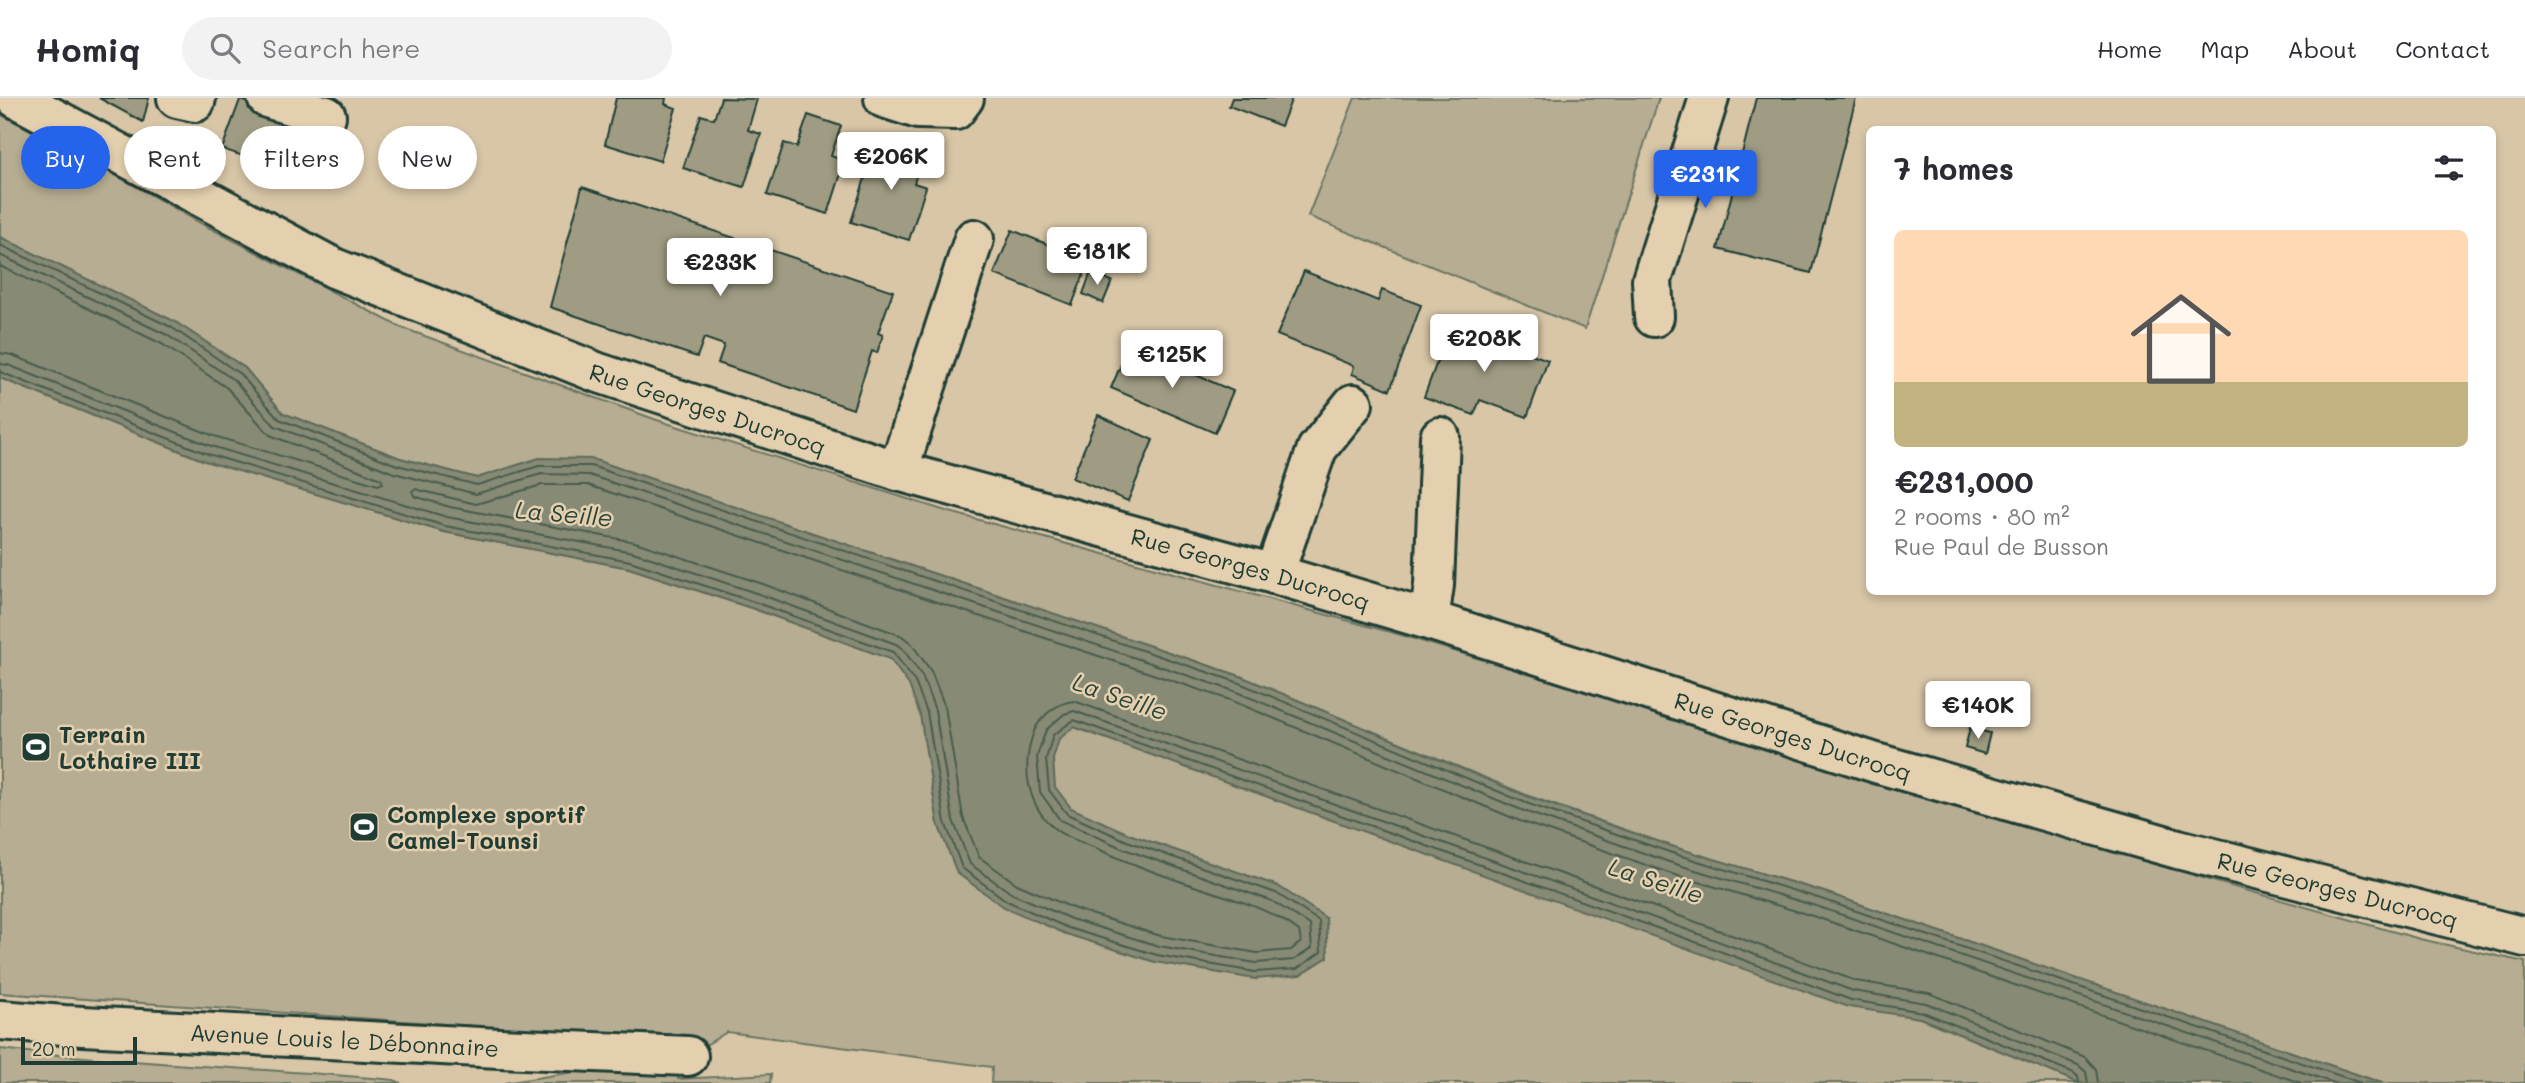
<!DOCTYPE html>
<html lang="en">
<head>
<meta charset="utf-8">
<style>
  :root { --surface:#fff; --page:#f2f2f3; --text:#2b2b33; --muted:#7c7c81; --line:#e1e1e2; --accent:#2563eb }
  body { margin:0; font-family:Mali,sans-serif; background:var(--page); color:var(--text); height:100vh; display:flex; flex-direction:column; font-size:26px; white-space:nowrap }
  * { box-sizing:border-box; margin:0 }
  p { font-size:23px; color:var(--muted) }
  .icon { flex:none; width:38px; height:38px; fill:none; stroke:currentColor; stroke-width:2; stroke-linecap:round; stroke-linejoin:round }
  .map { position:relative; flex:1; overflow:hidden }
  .details { position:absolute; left:1866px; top:28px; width:630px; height:469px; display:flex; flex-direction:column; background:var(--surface); border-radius:10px; box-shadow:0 4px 10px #0003 }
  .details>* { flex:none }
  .top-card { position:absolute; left:21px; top:28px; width:665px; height:63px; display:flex; gap:14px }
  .scale { position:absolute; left:21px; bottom:18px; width:116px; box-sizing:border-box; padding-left:7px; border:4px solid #1f3d34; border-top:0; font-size:19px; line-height:24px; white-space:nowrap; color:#1f3d34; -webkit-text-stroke:5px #e4cfae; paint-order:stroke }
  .price { position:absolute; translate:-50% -60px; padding:0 16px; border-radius:7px; background:#fff; color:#222; font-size:23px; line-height:46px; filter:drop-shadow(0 2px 4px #0008) }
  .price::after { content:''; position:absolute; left:50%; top:42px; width:21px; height:16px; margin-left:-10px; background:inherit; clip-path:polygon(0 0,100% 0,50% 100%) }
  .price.on { background:var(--accent); color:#fff }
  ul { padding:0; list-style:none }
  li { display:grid; align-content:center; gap:14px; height:371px; padding:0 28px }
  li+li { border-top:2px solid var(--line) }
  li span { display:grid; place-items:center; height:217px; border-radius:10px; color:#555 }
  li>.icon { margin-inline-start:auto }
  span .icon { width:126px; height:126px; fill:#fffc; stroke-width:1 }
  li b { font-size:30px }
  h2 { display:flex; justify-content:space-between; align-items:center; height:84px; padding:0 28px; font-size:30px }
  .pill { padding:0 24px; border-radius:32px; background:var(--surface); box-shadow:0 4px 10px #0003; font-size:24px; line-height:63px }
  .pill.on { background:var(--accent); color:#fff }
  header { display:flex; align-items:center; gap:42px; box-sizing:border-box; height:98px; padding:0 35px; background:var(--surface); border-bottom:2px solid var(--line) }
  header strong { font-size:33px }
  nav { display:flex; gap:38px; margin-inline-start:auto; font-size:24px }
  .search { width:490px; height:63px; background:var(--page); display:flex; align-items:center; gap:18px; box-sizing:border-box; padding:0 24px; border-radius:38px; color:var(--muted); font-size:26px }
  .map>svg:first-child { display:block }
  .green { fill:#b6ad92; stroke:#6a7563; stroke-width:2 }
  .water { fill:#878a74; stroke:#5d6b5a; stroke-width:2 }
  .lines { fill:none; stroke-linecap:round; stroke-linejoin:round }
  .shore { stroke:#495c4e; stroke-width:2 }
  .building { fill:#9f9c83; stroke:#1f3d34; stroke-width:2 }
  .minor-casing { stroke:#1f3d34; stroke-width:44 }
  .minor { stroke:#e4cfae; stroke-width:38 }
  .labels { text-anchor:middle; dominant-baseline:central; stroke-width:5; stroke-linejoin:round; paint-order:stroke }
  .street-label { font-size:23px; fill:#1f3d34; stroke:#e4cfae }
  .poi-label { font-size:23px; font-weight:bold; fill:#1f3d34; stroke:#e4cfae; text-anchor:start }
  .water-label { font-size:24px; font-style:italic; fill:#29453a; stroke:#e4cfae }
</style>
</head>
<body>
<header>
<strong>Homiq</strong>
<div class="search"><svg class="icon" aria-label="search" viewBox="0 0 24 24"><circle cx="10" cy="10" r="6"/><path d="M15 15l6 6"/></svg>Search here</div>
<nav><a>Home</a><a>Map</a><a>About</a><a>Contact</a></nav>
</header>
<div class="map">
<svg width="2525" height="985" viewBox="0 0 2525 985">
  <rect width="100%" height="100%" fill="#d8c6a7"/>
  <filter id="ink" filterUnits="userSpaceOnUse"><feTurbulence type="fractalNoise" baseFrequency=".0143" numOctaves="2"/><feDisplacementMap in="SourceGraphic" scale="14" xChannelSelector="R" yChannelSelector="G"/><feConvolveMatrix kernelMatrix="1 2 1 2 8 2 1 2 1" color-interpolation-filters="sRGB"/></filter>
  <g filter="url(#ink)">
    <path class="green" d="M1355 0H1659L1585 231 1308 118Z
      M0 16 116 77 204 127 400 229 657 322 946 413 1401 537 2213 783 2420 841 2525 864V985H2382L1824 794 1677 750 1529 698 1240 578 592 361H539L477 380 400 360 283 315 245 270 174 223 0 139Z
      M0 280 205 363 444 434 629 470 754 511 1074 629 1853 907 1920 920 2079 985H991L992 969 727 934 688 958 689 943 0 895Z
      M0 951C131 966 263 970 394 982L401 985H0Z
      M682 957 678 981 771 976 770 985H504Z"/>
    <path class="water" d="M0 139 174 223 245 270 283 315 400 360 477 380 539 360 592 361 1240 578 1529 699 1677 750 1824 794 2382 985H2079L1920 920 1849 909 1074 629 1059 641 1053 661 1055 689 1071 710 1129 736 1278 788 1326 820 1328 859 1300 877 1255 881 1155 864 1066 836 1004 809 957 775 938 726 920 617 909 587 890 561 754 511 629 470 444 434 205 363 0 280Z"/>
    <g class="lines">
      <path class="shore" d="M0 147 171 229 240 276 279 321 397 367 477 387 539 368H591L1237 584 1526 705 1675 756 1821 801 2361 985
        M0 157 167 237 234 282 275 328 394 375 476 396 541 376 589 377 1234 593 1524 713 1672 765 1819 809 2334 985
        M0 168 162 246 227 290 270 337 381 381 383 385 378 387 214 338 12 257 0 255
        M0 266 8 267 211 348 447 419 633 454 759 496 896 546 903 551 922 578 935 612 953 722 970 766 1011 795 1071 821 1159 848 1256 865 1294 862 1312 850 1310 827 1272 803 1124 751 1060 722 1040 694 1037 658 1046 632 1064 616 1074 613 1685 831 1853 893 1926 905 2078 967 2086 974 2088 985
        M0 274 208 356 445 428 630 463 757 505 893 554 915 584 927 614 945 724 962 770 1007 803 1068 830 1157 857 1255 874 1297 871 1321 854 1319 823 1276 795 1127 743 1067 716 1049 692 1046 661 1053 637 1074 622 1682 839 1851 902 1923 914 2074 975 2078 979 2079 985
        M2098 985 2096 971 2085 959 1929 895 1856 883 1688 821 1074 603C1055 605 1037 621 1032 639 1022 672 1027 707 1055 731 1066 740 1084 745 1098 751 1130 766 1164 778 1197 789 1233 801 1269 810 1299 833L1301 844 1291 852 1257 855 1161 838 1075 811 1017 786 979 759 963 719 945 609 931 573 911 545 902 538 763 486 635 444 450 409 414 398 412 393 415 391 476 406 542 387H588L1230 602 1520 723 1669 775 1816 819 2301 985"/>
    </g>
    <path class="building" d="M99 0H149L143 24Z
      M616 0H666L665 6 676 10 660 63 605 46Z
      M721 0 757 1 748 32 761 36 744 89 683 70 701 17 714 21Z
      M1232 0H1292L1281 28 1229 8Z
      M1756 0H1856L1811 175 1718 151Z
      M240 2 311 25 294 75 222 51Z
      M808 17 841 28 831 58 845 63 828 116 767 97 784 45 797 49Z
      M892 43 924 53 914 85 926 89 909 142 851 124 873 55 886 60Z
      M582 89 893 193 878 235 883 237 877 255 872 253 853 311 718 265 724 247 704 240 697 259 550 209Z
      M1012 132 1089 163 1072 207 994 176Z
      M1304 173 1378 203 1382 192 1421 207 1390 292 1352 276 1354 268 1277 237Z
      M1091 174 1112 183 1103 205 1083 196Z
      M1451 226 1548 262 1527 319 1480 302 1474 317 1424 299Z
      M1129 248 1233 293 1215 335 1111 290Z
      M1098 317 1153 342 1128 403 1072 380Z
      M1970 630 1990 635 1985 656 1965 650Z"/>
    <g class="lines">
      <g class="minor-casing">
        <g id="minor">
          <path id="s1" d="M16 0 334 170 596 274 644 290 898 373 1274 476 1429 522 1876 665 2178 751 2525 839"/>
          <path d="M177 0 195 4 196 0"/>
          <path d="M267 0 326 18 310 65"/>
          <path d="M884 0 918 11 955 12 964 0"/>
          <path d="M1654 219 1652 182 1709 0"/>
          <path d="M898 373 974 141"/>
          <path d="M1274 476 1317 351 1353 306"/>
          <path d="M1429 522 1434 487 1440 339"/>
          <path id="s2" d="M0 922 64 927 499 950 688 958"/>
        </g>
      </g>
      <use href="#minor" class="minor"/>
    </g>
  </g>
  <defs>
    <g id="stadium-square" transform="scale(1.575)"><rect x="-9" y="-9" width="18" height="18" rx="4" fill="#1f3d34" stroke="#e4cfae"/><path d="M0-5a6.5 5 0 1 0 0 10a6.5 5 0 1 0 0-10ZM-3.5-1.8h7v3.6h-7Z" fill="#fff"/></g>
  </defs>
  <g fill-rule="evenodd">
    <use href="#stadium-square" x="36" y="649"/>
    <use href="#stadium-square" x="364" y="729"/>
  </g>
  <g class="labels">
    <g class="street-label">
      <text stroke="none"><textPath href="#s1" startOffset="760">Rue Georges Ducrocq</textPath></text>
      <text stroke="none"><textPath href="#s1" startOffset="1326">Rue Georges Ducrocq</textPath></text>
      <text stroke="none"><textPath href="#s1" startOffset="1894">Rue Georges Ducrocq</textPath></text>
      <text stroke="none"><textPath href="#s1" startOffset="2460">Rue Georges Ducrocq</textPath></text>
      <text stroke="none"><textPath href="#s2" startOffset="345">Avenue Louis le Débonnaire</textPath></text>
    </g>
    <g class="poi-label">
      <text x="59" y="636">Terrain<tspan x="59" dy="26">Lothaire III</tspan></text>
      <text x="387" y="716">Complexe sportif<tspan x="387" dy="26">Camel-Tounsi</tspan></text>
    </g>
    <g class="water-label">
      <text transform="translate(564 415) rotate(5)">La Seille</text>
      <text transform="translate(1120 598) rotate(19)">La Seille</text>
      <text transform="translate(1656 782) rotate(18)">La Seille</text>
    </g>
  </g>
</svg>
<div class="scale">20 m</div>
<b class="price" style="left:891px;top:94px">€206K</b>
<b class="price on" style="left:1705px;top:112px">€231K</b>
<b class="price" style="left:1097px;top:189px">€181K</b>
<b class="price" style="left:720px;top:200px">€233K</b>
<b class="price" style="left:1484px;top:276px">€208K</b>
<b class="price" style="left:1172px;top:292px">€125K</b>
<b class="price" style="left:1978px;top:643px">€140K</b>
<div class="top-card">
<a class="pill on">Buy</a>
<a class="pill">Rent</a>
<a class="pill">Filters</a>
<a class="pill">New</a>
</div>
<section class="details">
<h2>7 homes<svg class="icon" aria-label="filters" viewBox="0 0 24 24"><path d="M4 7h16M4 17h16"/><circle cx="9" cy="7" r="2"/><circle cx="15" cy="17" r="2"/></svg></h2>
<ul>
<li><span style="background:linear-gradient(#ffd9b3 70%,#c2b280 0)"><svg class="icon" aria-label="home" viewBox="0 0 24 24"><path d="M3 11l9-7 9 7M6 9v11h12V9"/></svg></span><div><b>€231,000</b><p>2 rooms · 80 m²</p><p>Rue Paul de Busson</p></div></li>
</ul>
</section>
</div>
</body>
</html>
